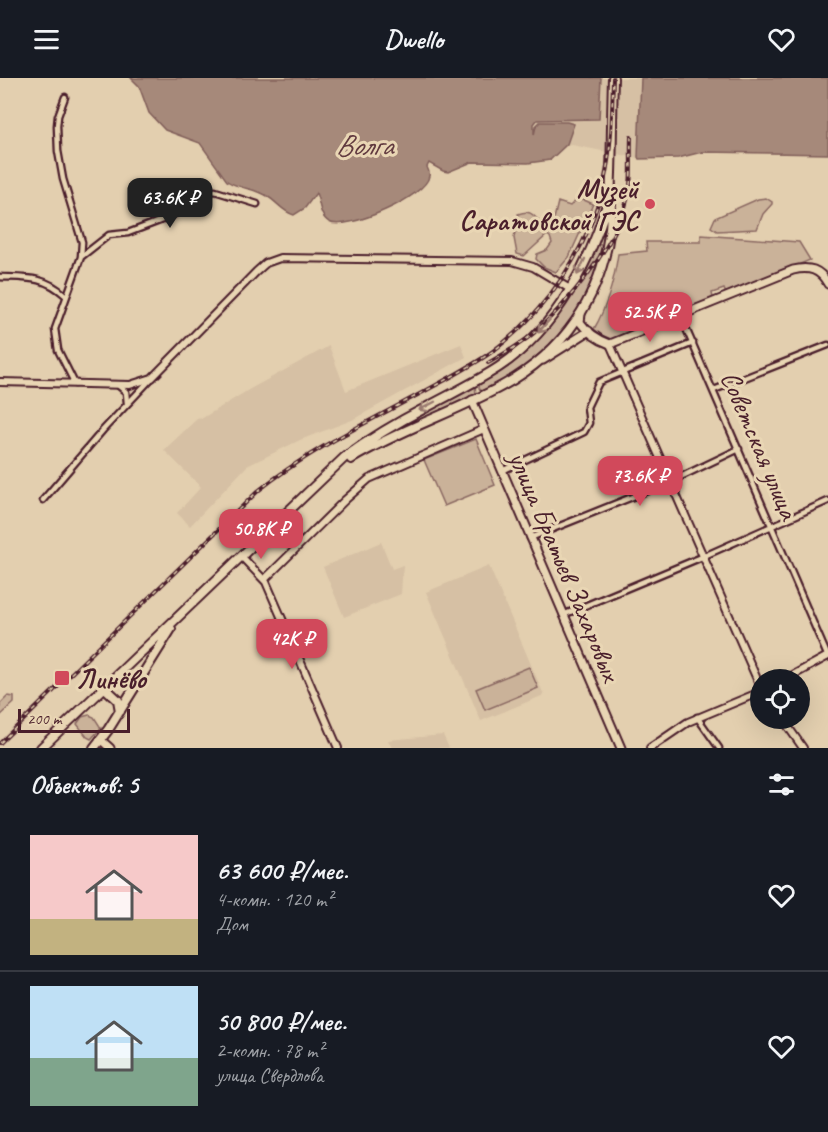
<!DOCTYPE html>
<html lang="ru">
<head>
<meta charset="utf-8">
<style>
  :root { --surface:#171b24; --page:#20242c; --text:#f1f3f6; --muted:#9ea1a6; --line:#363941; --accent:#d1495b }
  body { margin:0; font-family:Caveat,sans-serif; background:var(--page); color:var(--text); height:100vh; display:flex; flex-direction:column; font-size:22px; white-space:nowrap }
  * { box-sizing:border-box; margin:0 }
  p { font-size:20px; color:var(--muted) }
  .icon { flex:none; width:33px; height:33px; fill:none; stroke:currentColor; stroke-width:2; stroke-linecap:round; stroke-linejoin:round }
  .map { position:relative; height:670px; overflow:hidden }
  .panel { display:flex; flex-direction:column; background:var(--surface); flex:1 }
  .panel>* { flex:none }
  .fabs { position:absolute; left:750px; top:591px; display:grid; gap:12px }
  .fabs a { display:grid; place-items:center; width:60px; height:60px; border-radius:50%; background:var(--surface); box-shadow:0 6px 24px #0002; font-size:30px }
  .scale { position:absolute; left:18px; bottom:15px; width:112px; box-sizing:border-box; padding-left:6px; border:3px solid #4a1f2b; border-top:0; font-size:16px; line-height:21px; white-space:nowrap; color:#4a1f2b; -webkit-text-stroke:4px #e9d6b4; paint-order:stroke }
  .price { position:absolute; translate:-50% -51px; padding:0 14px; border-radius:12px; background:var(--accent); color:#fff; font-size:20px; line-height:39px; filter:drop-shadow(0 2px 3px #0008) }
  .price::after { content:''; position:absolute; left:50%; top:36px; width:18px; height:14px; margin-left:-9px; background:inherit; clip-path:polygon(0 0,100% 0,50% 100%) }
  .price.on { background:#222; color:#fff }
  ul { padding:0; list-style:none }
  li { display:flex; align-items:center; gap:18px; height:150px; padding:0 30px }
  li+li { border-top:2px solid var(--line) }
  li span { display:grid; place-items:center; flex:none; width:168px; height:120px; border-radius:0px; color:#555 }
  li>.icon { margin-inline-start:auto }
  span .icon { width:72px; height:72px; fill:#fffc; stroke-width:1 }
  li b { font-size:26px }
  h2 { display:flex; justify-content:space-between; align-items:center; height:72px; padding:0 30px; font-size:26px }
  header { display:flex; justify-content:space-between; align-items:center; height:78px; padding:0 30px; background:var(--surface); font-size:27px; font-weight:700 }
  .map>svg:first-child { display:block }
  .built { fill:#d6c0a4 }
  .green { fill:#cab299; stroke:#8a6862; stroke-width:1.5 }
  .water { fill:#a6897a; stroke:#815f5a; stroke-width:1.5 }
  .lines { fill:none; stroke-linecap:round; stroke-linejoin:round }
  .minor-casing { stroke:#4a1f2b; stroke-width:9 }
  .tertiary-casing { stroke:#4a1f2b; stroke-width:10 }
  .secondary-casing { stroke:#4a1f2b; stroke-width:11 }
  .trunk-casing { stroke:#4a1f2b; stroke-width:12 }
  .minor { stroke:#e9d6b4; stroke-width:4.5 }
  .tertiary { stroke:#e9d6b4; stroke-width:6 }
  .secondary { stroke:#e9d6b4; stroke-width:7 }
  .trunk { stroke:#e9d6b4; stroke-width:8 }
  .rail-casing { stroke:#4a1f2b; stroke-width:4 }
  .rail { stroke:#e9d6b4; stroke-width:1.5; stroke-dasharray:4.5; stroke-linecap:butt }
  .oneway { stroke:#9a7a70 }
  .poi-dot { fill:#d1495b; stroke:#e9d6b4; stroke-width:2 }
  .labels { text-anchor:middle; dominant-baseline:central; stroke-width:6; stroke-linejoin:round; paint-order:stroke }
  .poi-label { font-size:28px; font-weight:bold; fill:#4a1f2b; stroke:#e9d6b4; text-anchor:end }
  .street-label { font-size:28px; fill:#4a1f2b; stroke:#e9d6b4 }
  .water-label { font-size:30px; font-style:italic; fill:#613a3f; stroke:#e9d6b4 }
</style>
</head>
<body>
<header><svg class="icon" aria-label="menu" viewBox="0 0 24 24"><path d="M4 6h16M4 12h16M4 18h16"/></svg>Dwello<svg class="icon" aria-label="heart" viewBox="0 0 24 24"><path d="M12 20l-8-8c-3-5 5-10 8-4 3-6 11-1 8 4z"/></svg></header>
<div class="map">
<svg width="828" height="670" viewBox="0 0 828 670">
  <rect width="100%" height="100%" fill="#e3cfaf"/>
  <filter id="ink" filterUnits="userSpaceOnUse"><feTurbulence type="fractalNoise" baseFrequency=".0167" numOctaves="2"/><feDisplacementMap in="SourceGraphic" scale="12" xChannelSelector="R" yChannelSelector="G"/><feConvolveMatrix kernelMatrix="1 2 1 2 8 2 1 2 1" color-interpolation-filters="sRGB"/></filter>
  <g filter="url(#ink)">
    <path class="built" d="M601 0H641L638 80 567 66 570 60 536 48 535 57 534 56V46L537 42 599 41Z
      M461 266 466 279 352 342 300 362 247 388 190 448 177 435 201 409 164 372 199 339 201 341 250 311 329 268 346 313Z
      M381 464 392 491 403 487 401 516 344 539 323 489Z
      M489 488 544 617 481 643 426 514Z
      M443 657 449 670H392L388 662Z"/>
    <path class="green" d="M766 120 772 124V126L763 136 757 151 717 153 711 149 715 140 758 121Z
      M584 122 593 126 569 179 556 194 544 189 536 181 537 176 547 172 552 165 550 159 547 157 524 178 517 176 514 160 518 136C533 131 532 138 543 146L553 145 558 124 570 128 575 123Z
      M701 157 799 164 810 182 726 216 724 211 712 215 713 220 610 263 594 251C608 227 614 203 618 176L647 173 646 164H701Z
      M596 166 601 167C605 175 600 185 597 193 584 239 529 302 481 313L479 310 480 304C546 264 563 234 596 166Z
      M475 304 476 318 383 360 382 356Z
      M476 361 495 407 444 428 424 382Z
      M529 589 538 610 485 632 476 611Z
      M8 618 14 619V625L0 638V626Z
      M89 637 94 639 101 650 91 661 87 659 77 646 82 639Z"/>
    <path class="water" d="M131 0H601L599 41 537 42 534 46V57L536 48 540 44H567L574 46 567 66 550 82 528 85 472 84 448 94 443 93 429 85 427 89C428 91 430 95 429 98 427 118 346 154 329 144 319 138 320 124 316 115L305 130 294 137C283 134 277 124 267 118 255 110 239 111 227 103L200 65 165 52 149 35 139 8Z
      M641 0H828V76L702 74 678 80 639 81 638 79Z"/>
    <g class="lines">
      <g class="minor-casing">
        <path id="minor" d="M65 19 58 38 57 48 58 73 63 101 82 164 81 179 55 251 58 272 75 306
          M81 179 109 157 128 155 170 139 208 114 215 113 257 126
          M0 199C27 200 44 198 65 217
          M681 239 828 579
          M119 308 126 314 127 325
          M714 312 828 267
          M502 393 584 354 589 345 587 329 599 304 693 265
          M43 422 103 352 150 302
          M530 460 672 403 739 371
          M563 537 702 479 828 423
          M697 639 719 670"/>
      </g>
      <g class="tertiary-casing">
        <path id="tertiary" d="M610 266 760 608
          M0 304 130 307 152 300 256 194 266 185 280 180 512 183 533 189 570 211
          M241 478 266 504 338 670
          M264 502 345 422 369 401 484 351
          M784 602 828 578
          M782 640 803 670
          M650 670 688 644 760 614"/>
      </g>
      <g class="secondary-casing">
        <path id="secondary" d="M581 236 580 244C587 254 599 262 610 266L793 192C809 188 820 191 828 206
          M543 282 589 253
          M472 322 621 670
          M101 662 110 670"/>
      </g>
      <g class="trunk-casing">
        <path id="trunk" d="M351 381C399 352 453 335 502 308 564 274 601 220 610 150 612 132 610 113 611 95 612 64 612 32 613 0
          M105 610 118 622 120 633
          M41 670 345 379C371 360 398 344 427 329 451 316 476 304 499 289 557 250 592 182 610 116
          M94 670 108 652 171 551"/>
      </g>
      <use href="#minor" class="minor"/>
      <use href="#tertiary" class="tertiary"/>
      <use href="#secondary" class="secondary"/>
      <use href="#trunk" class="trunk"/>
      <g class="rail-casing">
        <path id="rail" d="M488 285C504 276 520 267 534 255 568 225 616 167 627 122 633 102 630 79 631 59
          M0 665 258 413C309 372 370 343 427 312 449 300 472 288 493 273 547 233 589 170 604 104 612 70 612 35 613 0"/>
      </g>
      <use href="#rail" class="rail"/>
    </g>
    <defs><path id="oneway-shaft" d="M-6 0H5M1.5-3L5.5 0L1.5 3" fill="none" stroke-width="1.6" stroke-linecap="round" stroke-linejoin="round" transform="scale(1.5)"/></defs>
    <g class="oneway">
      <use href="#oneway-shaft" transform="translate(581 189) rotate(116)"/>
      <use href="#oneway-shaft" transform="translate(544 248) rotate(131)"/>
      <use href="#oneway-shaft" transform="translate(427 328) rotate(152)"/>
    </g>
  </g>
  <g class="poi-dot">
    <circle cx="650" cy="126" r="6"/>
    <rect x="54" y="592" width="16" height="16" rx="3"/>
  </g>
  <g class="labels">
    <g class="poi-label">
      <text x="638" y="110">Музей<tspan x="638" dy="32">Саратовской ГЭС</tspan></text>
      <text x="76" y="600" text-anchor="start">Линёво</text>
    </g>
    <g class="street-label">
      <text transform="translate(760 367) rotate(67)">Советская улица</text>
      <text transform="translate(565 488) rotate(67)">улица Братьев Захаровых</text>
    </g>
    <g class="water-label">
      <text x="364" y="67">Волга</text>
    </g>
  </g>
</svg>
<div class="fabs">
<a><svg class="icon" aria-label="locate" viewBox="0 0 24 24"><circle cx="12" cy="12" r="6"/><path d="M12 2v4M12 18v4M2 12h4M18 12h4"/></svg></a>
</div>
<div class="scale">200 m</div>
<b class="price on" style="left:170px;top:151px">63.6K ₽</b>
<b class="price" style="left:650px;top:265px">52.5K ₽</b>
<b class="price" style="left:640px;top:429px">73.6K ₽</b>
<b class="price" style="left:261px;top:482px">50.8K ₽</b>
<b class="price" style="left:292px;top:592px">42K ₽</b>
</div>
<section class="panel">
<h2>Объектов: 5<svg class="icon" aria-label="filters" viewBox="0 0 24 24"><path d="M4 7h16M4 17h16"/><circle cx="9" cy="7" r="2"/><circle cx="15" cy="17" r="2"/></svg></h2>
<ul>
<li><span style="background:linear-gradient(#f6c9c9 70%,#c2b280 0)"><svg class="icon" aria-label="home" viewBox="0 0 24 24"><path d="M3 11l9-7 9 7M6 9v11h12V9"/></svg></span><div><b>63 600 ₽/мес.</b><p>4-комн. · 120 m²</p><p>Дом</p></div><svg class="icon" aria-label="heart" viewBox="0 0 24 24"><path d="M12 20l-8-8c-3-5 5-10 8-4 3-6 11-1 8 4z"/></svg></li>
<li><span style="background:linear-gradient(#bfe0f5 60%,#7fa58c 0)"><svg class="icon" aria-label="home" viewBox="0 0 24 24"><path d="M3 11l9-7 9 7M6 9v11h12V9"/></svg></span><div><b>50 800 ₽/мес.</b><p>2-комн. · 78 m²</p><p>улица Свердлова</p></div><svg class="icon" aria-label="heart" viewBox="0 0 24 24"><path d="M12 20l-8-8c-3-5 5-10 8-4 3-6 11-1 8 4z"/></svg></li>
</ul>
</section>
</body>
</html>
